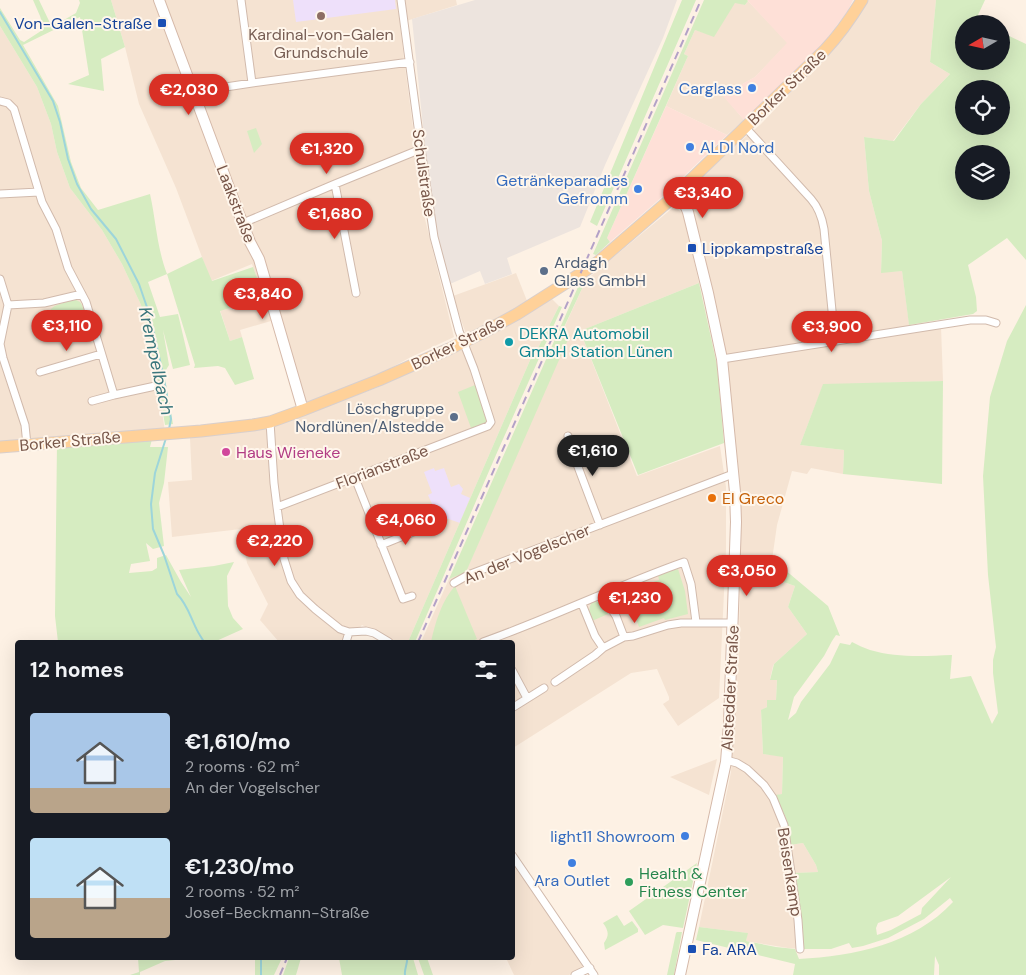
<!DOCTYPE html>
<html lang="en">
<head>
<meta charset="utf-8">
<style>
  :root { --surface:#171b24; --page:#20242c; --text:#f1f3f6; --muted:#9ea1a6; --accent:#d93025 }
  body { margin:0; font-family:"DM Sans",sans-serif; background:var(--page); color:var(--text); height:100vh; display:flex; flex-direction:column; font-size:19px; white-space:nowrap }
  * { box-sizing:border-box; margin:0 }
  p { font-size:16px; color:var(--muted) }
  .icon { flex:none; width:28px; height:28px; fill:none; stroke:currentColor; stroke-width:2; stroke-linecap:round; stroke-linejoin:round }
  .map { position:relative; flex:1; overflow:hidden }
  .details { position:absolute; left:15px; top:640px; width:500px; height:320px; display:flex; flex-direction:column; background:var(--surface); border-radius:5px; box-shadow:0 5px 20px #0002 }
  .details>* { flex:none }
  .needle { width:32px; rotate:261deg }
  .tools { position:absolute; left:955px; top:15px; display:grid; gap:10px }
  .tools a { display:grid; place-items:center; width:55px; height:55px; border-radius:50%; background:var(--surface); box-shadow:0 5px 20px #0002; font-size:25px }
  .price { position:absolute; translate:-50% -42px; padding:0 11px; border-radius:18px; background:var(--accent); color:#fff; font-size:16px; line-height:32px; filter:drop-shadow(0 1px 2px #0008) }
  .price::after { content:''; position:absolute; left:50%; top:30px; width:15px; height:11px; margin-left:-8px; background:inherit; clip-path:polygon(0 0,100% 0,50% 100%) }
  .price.on { background:#222; color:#fff }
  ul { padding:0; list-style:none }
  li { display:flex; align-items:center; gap:15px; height:125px; padding:0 15px }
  li span { display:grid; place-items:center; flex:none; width:140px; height:100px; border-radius:5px; color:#555 }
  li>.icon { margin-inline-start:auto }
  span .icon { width:60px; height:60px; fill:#fffc; stroke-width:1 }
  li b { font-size:21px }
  h2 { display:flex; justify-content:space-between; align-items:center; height:60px; padding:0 15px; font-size:21px }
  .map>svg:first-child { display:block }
  .residential { fill:#f5e3d2 }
  .commercial { fill:#fee0d7 }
  .industrial { fill:#ede4de }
  .education { fill:#eee0fa }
  .green { fill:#d6ecc1; fill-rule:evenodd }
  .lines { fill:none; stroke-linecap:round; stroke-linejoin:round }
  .stream { stroke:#9dd5da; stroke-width:2 }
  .street-casing { stroke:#d1baac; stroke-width:9 }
  .secondary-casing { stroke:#d5b9a9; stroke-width:12 }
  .primary-casing { stroke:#d9cfcc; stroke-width:13 }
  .street { stroke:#fff; stroke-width:7 }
  .secondary { stroke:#fff; stroke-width:10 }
  .primary { stroke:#ffd199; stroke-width:11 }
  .rail { stroke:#b3a1c7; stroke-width:2; stroke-dasharray:8 5; stroke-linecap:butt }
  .education-dot { fill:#8d6e63; stroke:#fff6eb; stroke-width:2 }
  .transit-dot { fill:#1a4fb4; stroke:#fff6eb; stroke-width:2 }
  .shop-dot { fill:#3f7fe0; stroke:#fff6eb; stroke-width:2 }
  .service-dot { fill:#5c6f8a; stroke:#fff6eb; stroke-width:2 }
  .culture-dot { fill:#0f9aa8; stroke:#fff6eb; stroke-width:2 }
  .hotel-dot { fill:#d1479c; stroke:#fff6eb; stroke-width:2 }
  .food-dot { fill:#e8710a; stroke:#fff6eb; stroke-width:2 }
  .leisure-dot { fill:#2e9e5b; stroke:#fff6eb; stroke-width:2 }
  .labels { text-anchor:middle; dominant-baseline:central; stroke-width:4; stroke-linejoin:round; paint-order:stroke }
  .transit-label { font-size:16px; fill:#164399; stroke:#fff6eb; text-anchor:start }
  .education-label { font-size:16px; fill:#785e54; stroke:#fff6eb }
  .street-label { font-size:16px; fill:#775548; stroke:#fff6eb }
  .shop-label { font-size:16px; fill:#366cbe; stroke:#fff6eb; text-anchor:end }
  .service-label { font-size:16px; fill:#4e5e75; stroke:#fff6eb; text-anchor:start }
  .culture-label { font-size:16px; fill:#0d838f; stroke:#fff6eb; text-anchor:start }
  .hotel-label { font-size:16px; fill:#b23c85; stroke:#fff6eb; text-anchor:start }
  .food-label { font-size:16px; fill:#c56008; stroke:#fff6eb; text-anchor:start }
  .leisure-label { font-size:16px; fill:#27864d; stroke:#fff6eb; text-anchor:start }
  .water-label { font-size:18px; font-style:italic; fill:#3b777d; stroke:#fff6eb }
</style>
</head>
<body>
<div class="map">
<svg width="1026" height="975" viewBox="0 0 1026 975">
  <rect width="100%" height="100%" fill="#fdf1e4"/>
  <path class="residential" d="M111 0H456L457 5 400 23 404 59 425 219 454 337 409 358 382 373 310 403 296 406 280 348 271 321 240 330 242 337 230 341 220 310 263 297 252 264 211 281 176 188 139 104 125 47Z
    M864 0H936L930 62 950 74 921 104 893 141 864 137 869 191 882 241 881 272 902 271 910 331 941 327 943 381 823 385 800 445 844 450 843 474 811 468 807 474 792 471 777 525 770 574 766 576 795 586 788 607 807 634 774 664 773 666 770 679H777L776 700 761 711 763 754 783 756 782 794 775 796 786 818 790 845 803 843 816 865 818 872 795 873 803 949 788 948 746 941 747 933 699 927 731 772 739 645 741 516 706 272 689 191 729 151 761 124 815 67Z
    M748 1 788 43 755 77 723 95 744 120 727 135 666 106 688 56 684 54 695 30 714 36 735 2 745 5Z
    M0 26 37 87 51 124 57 152 70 188 102 230 122 264 141 305 147 329 158 383 165 432 0 447Z
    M675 206 683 214 699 283 580 331 637 476 720 446 726 487V550L719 698 678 726 663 704 669 700V697L657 669 631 673 513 748 512 642H421L449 579 466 571 569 335 559 339 586 280Z
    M516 273 531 311 551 298 559 306 538 348 531 358 408 642H394L362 625 348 642H279L260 620 268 604 247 563 241 529 172 537 168 482 192 480 190 438 263 429 283 423 376 388 470 346 453 296Z
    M717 759 709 795 670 777Z
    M513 861 585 966 569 975H514L506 958H512Z"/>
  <path class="commercial" d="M747 0H853L847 12 819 49 744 120 722 95 755 77 787 43Z
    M666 106 727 135 662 197 610 242 607 238Z"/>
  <path class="industrial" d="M475 0H677L663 38 605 165 580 227 507 258 512 274 485 284 480 271 450 284 442 258 434 218 427 166 412 19Z"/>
  <path class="education" d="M293 0H395L396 9 296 22Z
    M434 468 435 471 444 468 451 487 459 484 463 489 461 494 470 498 460 523 437 515 428 495 432 493 424 472Z"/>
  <path class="green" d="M33 0H39L50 23 57 24 76 13 80 3 79 0H111L125 47 101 59 104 91 68 84 89 75 80 17 23 45 58 106 71 162 81 188 98 210 150 194C156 221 157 248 167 274L202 257 212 281 253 267 264 297 220 311 230 341 242 337 254 379 235 385 225 368 218 366 194 368 195 365 167 274 148 282 160 317 178 314 190 365 173 369 163 330 169 365 164 373 173 424 165 425 158 383 147 329 141 305 122 264 102 230 70 188 57 152 51 124 37 87 0 26V8L20 40 24 42 44 29 40 16Z
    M682 0H696L597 226 590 222Z
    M704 0H747L748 1 745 5 735 3 714 37 695 30 684 54 688 56 607 238 610 242 596 255 593 254Z
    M936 0H985L978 15 988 24H964V61H1001V32L1026 44V260L1007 238 968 265 976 297 977 311 973 314 909 325 902 271 881 273 882 241 869 191 864 137 894 141 921 104 950 74 930 62ZM964 89H1001V126H964ZM964 154H1001V191H964Z
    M256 128 262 144 254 153 247 131Z
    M586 280 559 338 570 335 466 572 449 579 578 287Z
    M699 283 717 365 724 443 638 475 580 331Z
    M76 300 80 302 82 305 88 325 55 335C51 322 42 309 60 304 65 302 70 301 76 300Z
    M1026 305V975H939V965L935 956 934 975H793L795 964 696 940 699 927 748 933 746 941 776 947 795 949 799 959C854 956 914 944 953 902L950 898 924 919 888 938 863 946 852 948 849 943 831 949H803L794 873 818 872 816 865 803 843 790 845 786 818 775 795 782 794 783 757 763 754 761 710 767 707V700H776L777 680H770L774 664 807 634 788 607 795 586 766 576V573H770L772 559 828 606 840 636 836 635 832 641 824 656 794 697 788 720 796 713 801 702 830 664 840 643 850 645 852 642C858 645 864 648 870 650 897 658 924 656 952 655L950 679 971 676 992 724 998 713 993 673V660L996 647 988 575 983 476 990 397 1007 341ZM951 877 922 908 921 914 891 930 877 935 876 928 878 923 898 916Z
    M559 306 562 307 499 448 415 642H408L531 358 538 348Z
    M943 381 942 484 843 474 844 450 800 445 823 384Z
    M475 385 488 422 471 428 458 392Z
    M153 435 150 447H168L164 483 159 503 164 546 153 549 146 543 150 561 131 564 129 573 152 571 157 568V558L166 555 181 582 191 597 179 570 214 566 234 562 227 576 228 606 233 618 243 629 214 642H58L55 616 57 443Z
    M678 569 685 591 688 614 665 620 664 618 639 627 626 592 659 580 658 575Z
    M455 586 477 639 470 642H431C435 623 442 600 455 586Z
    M592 602C603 601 604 605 608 614L592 621C589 614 588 609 592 602Z
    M697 863 683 928 663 925 645 935 629 911Z
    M617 915 624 926 632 921 638 929V932L605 950 604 943C610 935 608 930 603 923Z
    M677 932H682L674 975H667L676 933Z
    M138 958H195L165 961 140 972V975H130L139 972Z
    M253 958H282L274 975H255V959Z
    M289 958H301L296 975H283Z
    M339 958H413L418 975H342Z
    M418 958H427L433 975H424Z"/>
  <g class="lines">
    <path class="stream" d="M0 12 53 101 60 122 68 159 77 184 91 209 116 239 139 284 150 316 164 379 171 419 169 429
      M166 438 155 473 151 504 153 529 164 555 177 594C187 604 190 616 196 628 198 633 202 638 204 642
      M261 958V975
      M405 975C404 969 408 963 407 958"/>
    <g class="street-casing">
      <path id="street" d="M241 0 252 83
        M193 92 252 83 410 62
        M0 101 8 103 14 109 42 202 56 229 68 268 86 302 114 395 92 401
        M745 127 811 199C819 208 822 217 824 229L835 341
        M335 184 356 293
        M0 194 39 192
        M243 223 335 184 421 149
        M0 279 8 305 0 344 3 358 25 425 27 445
        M8 305 44 303 82 294
        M722 359 970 320H986L996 323
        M40 372 101 354
        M114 395 160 385
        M270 422 274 483 277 507 284 559 291 581 300 595 315 609 340 629 349 632 366 631 374 633 389 642
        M568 436 572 451 600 525
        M355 478 403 599 412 596
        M277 507 488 426 491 422 474 369 459 331 434 237 421 149 401 0
        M381 545 423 528
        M454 583 468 575 733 474
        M602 595 616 616 624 637
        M582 604 595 636 603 648
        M346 642 349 632
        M483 642C551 618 616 586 684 562L691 584 696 622
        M512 670 527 698
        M555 682 595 655 603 648 624 637 633 636 668 625 681 623H733
        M512 708 544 688
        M726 760 737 763 747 769 764 785 773 798 784 825 798 920 800 949
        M512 855 594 975
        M575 975 590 968"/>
    </g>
    <g class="secondary-casing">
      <path id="secondary" d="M159 0 239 214 250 242 259 259 303 410
        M675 195 685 205 688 212 708 293 722 359 735 492 736 522 729 724 726 762 680 975"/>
    </g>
    <g class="primary-casing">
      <path id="primary" d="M0 447 201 431 253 425 270 422 303 410 379 380 449 349 482 333 517 314 580 274 598 262 672 198 825 50C839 35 851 18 862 0"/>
    </g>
    <use href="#street" class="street"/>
    <use href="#secondary" class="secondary"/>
    <use href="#primary" class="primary"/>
    <path class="rail" d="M418 642 701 0
      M280 975 287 958"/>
  </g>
  <circle class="education-dot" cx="321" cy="16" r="5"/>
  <g class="transit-dot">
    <rect x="157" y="18" width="10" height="10" rx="2.5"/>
    <rect x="687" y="243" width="10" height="10" rx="2.5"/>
    <rect x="687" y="944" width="10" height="10" rx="2.5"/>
  </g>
  <g class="shop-dot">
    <circle cx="752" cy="88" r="5"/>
    <circle cx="690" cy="147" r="5"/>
    <circle cx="638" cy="189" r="5"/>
    <circle cx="685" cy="836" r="5"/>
    <circle cx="572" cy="863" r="5"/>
  </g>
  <g class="service-dot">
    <circle cx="544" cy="271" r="5"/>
    <circle cx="454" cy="417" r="5"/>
  </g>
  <circle class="culture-dot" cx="509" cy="342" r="5"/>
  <circle class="hotel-dot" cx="226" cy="452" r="5"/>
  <circle class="food-dot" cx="712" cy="498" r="5"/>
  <circle class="leisure-dot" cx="629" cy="882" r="5"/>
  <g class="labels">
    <g class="transit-label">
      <text x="152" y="23" text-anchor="end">Von-Galen-Straße</text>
      <text x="702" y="248">Lippkampstraße</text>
      <text x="702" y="949">Fa. ARA</text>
    </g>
    <g class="education-label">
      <text x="321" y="34">Kardinal-von-Galen<tspan x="321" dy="18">Grundschule</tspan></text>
    </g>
    <g class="street-label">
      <text transform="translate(787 87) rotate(-44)">Borker Straße</text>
      <text transform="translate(424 173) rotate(82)">Schulstraße</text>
      <text transform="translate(236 204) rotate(69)">Laakstraße</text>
      <text transform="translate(458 343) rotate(-26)">Borker Straße</text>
      <text transform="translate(70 441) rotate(-5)">Borker Straße</text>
      <text transform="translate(382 467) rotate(-21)">Florianstraße</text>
      <text transform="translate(527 554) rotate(-22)">An der Vogelscher</text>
      <text transform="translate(730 688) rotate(-87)">Alstedder Straße</text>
      <text transform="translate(790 872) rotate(81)">Beisenkamp</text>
    </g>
    <g class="shop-label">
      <text x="742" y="88">Carglass</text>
      <text x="700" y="147" text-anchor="start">ALDI Nord</text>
      <text x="628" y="180">Getränkeparadies<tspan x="628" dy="18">Gefromm</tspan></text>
      <text x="675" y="836">light11 Showroom</text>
      <text x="572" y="880" text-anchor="middle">Ara Outlet</text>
    </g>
    <g class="service-label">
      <text x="554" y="262">Ardagh<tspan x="554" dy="18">Glass GmbH</tspan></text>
      <text x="444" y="408" text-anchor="end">Löschgruppe<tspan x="444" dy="18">Nordlünen/Alstedde</tspan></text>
    </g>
    <g class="culture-label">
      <text x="519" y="333">DEKRA Automobil<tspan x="519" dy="18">GmbH Station Lünen</tspan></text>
    </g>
    <g class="hotel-label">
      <text x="236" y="452">Haus Wieneke</text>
    </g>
    <g class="food-label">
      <text x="722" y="498">El Greco</text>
    </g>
    <g class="leisure-label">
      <text x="639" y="873">Health &amp;<tspan x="639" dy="18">Fitness Center</tspan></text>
    </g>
    <g class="water-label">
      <text transform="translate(156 361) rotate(78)">Krempelbach</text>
    </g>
  </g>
</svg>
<div class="tools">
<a><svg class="needle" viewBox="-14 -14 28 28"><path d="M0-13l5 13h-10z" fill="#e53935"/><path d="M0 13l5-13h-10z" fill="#9ea1a6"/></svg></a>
<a><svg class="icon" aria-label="locate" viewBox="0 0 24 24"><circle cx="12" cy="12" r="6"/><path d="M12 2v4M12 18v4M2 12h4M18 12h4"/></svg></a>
<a><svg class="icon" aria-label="layers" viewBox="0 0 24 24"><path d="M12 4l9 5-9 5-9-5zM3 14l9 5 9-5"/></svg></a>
</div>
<b class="price" style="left:189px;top:116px">€2,030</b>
<b class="price" style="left:327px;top:175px">€1,320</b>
<b class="price" style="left:703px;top:219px">€3,340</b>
<b class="price" style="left:335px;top:240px">€1,680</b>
<b class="price" style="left:263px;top:320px">€3,840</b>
<b class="price" style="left:67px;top:352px">€3,110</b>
<b class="price" style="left:832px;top:353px">€3,900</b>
<b class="price on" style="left:593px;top:477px">€1,610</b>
<b class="price" style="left:406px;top:546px">€4,060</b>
<b class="price" style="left:275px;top:567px">€2,220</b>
<b class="price" style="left:747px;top:597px">€3,050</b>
<b class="price" style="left:635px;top:624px">€1,230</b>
<section class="details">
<h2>12 homes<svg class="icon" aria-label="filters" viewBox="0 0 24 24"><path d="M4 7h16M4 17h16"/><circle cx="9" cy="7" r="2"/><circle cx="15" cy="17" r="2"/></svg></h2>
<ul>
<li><span style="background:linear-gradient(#a9c7e8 75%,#b9a48a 0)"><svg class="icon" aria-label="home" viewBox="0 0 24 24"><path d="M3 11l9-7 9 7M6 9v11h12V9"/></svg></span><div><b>€1,610/mo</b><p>2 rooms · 62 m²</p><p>An der Vogelscher</p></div></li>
<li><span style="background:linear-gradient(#bfe0f5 60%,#b9a48a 0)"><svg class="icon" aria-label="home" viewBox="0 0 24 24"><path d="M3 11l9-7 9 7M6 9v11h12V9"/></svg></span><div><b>€1,230/mo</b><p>2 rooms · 52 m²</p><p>Josef-Beckmann-Straße</p></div></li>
</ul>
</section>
</div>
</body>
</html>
